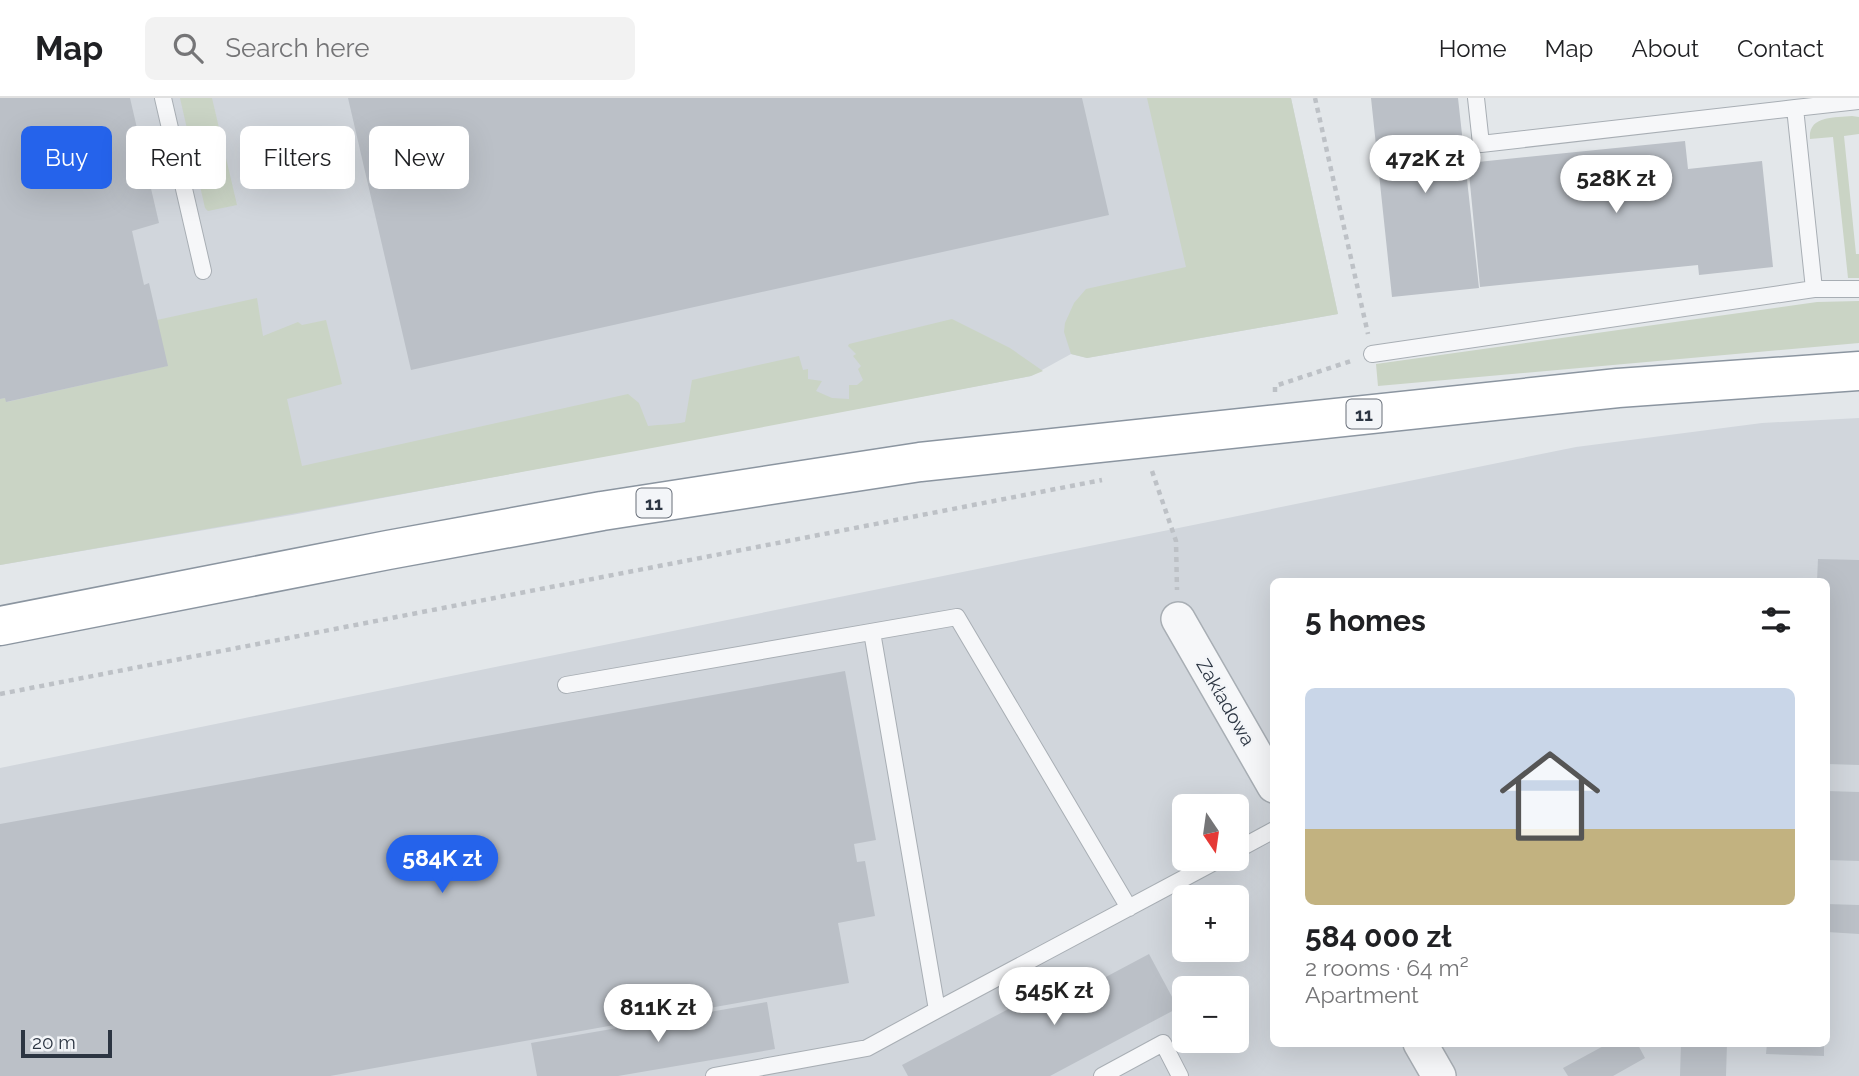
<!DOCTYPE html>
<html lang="en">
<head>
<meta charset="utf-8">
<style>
  :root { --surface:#fff; --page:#f2f2f2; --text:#202124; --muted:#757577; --line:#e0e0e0; --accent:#2563eb }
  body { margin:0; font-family:Raleway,sans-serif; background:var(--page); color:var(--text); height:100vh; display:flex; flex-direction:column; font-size:26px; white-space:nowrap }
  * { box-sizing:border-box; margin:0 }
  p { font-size:23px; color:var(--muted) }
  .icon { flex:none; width:38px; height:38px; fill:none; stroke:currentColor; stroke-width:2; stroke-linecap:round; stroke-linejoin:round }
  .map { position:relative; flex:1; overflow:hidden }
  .panel { position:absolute; left:1270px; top:480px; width:560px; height:469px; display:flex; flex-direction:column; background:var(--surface); border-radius:10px; box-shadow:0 7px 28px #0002 }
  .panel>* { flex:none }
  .top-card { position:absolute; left:21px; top:28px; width:665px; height:63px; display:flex; gap:14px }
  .needle { width:46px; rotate:167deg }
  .fabs { position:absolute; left:1172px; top:696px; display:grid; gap:14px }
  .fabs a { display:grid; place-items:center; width:77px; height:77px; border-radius:10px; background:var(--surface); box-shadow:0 7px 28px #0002; font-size:35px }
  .scale { position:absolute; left:21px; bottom:18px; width:91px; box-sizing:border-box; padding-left:7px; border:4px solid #2c3542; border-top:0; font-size:19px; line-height:24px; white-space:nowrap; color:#2c3542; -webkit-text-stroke:5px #f3f5f8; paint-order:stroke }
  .price { position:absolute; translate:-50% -60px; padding:0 16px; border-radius:24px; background:#fff; color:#222; font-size:23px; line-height:46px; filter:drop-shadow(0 2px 4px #0008) }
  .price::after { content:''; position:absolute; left:50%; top:42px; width:21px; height:16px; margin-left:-10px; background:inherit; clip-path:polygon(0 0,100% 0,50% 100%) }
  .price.on { background:var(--accent); color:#fff }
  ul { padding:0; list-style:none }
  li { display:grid; align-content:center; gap:14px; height:371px; padding:0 35px }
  li span { display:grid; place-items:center; height:217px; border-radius:10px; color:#555 }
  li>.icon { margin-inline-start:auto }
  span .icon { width:126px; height:126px; fill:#fffc; stroke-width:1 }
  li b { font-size:30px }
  h2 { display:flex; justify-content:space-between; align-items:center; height:84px; padding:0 35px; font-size:30px }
  .tag { padding:0 24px; border-radius:10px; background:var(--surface); box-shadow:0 7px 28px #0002; font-size:24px; line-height:63px }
  .tag.on { background:var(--accent); color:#fff }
  header { display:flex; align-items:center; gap:42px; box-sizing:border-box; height:98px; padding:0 35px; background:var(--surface); border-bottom:2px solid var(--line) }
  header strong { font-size:33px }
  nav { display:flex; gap:38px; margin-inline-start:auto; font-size:24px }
  .search { width:490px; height:63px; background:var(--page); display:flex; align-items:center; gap:18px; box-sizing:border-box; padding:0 24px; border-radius:10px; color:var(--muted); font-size:26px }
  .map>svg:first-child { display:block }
  .built { fill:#d1d6dc; fill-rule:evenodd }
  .green { fill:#cad4c5 }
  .building { fill:#bbc0c7 }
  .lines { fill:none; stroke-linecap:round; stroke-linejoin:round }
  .lane-casing { stroke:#a8aeb4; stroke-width:18 }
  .street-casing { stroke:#a8aeb4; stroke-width:36 }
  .highway-casing { stroke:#8b95a0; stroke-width:41 }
  .path { stroke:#bdc1c6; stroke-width:4.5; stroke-dasharray:5 5; stroke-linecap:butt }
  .lane { stroke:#f6f7f9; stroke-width:16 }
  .street { stroke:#f6f7f9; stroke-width:33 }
  .highway { stroke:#fff; stroke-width:38 }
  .labels { text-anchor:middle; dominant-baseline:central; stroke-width:5; stroke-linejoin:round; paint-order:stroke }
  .shield { fill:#f3f5f8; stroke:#686f79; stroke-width:2 }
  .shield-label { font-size:18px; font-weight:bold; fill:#2c3542 }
  .street-label { font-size:19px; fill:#2c3542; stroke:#f3f5f8 }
</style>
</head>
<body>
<header>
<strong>Map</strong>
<div class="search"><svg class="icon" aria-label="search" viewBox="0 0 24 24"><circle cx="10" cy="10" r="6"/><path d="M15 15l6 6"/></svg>Search here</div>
<nav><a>Home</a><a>Map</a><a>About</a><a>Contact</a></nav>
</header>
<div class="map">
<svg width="1859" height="978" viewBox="0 0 1859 978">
  <rect width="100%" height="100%" fill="#e3e7ea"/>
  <path class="built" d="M0 0H1291L1338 216 1087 260 1071 256 1031 278 292 417 0 467Z
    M1859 320V978H0V670L1576 349 1762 325ZM1274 483H1827V945H1274ZM1185 709H1237V761H1185ZM1185 800H1237V852H1185ZM1185 891H1237V943H1185Z"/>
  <path class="green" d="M180 0H212L237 107 208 113 205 110Z
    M1147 0H1291L1338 216 1087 260 1071 256 1064 234 1065 225 1074 205 1086 191 1186 169Z
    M1852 18 1859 19V36L1844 38 1856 156H1859V180H1848L1833 39 1810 41C1808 17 1835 20 1852 18Z
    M257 200 263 238 298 224 302 227 326 222 342 286 287 301 302 368 628 296 639 305 648 328C661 326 673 327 685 324L692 282 799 258 803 272 808 271V281L822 283 816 293 832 300 849 301V287H857L863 282 858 271 861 268 853 258 856 256 848 248 849 246 952 221 1010 250 1043 273 1031 278C688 344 344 408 0 467V301L5 300 7 304 167 268 157 222Z
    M1859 203V245L1378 288 1376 266 1817 204Z"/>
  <path class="building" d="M0 0H130L159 125 132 133 144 187 149 185 168 268 6 304 5 300 0 301Z
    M348 0H1082L1109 117 411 272Z
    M1371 0H1458L1479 190 1392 199Z
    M1685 43 1688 71 1762 63 1773 169 1699 177 1698 167 1480 189 1468 65Z
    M1818 461 1859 462V667L1827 666V483H1817Z
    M845 573 876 742 854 746 857 764 865 763 875 818 838 825 849 885 330 978H0V726Z
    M1827 693 1859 694V763L1827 762Z
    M1827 806 1859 807V836L1827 834Z
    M1149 856 1178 910 1050 978H908L902 967 1079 874 1087 889Z
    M767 904 775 951 618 978H537L531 945Z
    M1609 945H1637L1645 960 1613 978H1568L1563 970Z
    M1681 945H1727L1726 978H1680Z
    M1767 945H1824V958L1766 956Z"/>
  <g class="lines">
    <g class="lane-casing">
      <path id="lane" d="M163 0 203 173
        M1476 0 1481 46 1795 10
        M1814 191 1795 10 1859 3
        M1372 256 1814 191H1859
        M872 534 937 912 1220 761
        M566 587 957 519 1129 810
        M1237 752 1274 732
        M714 978 867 950 937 912
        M1102 978 1163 945 1180 978"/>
    </g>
    <g class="street-casing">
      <path id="street" d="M1178 521 1274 688
        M1420 945 1439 978"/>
    </g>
    <g class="highway-casing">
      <path id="highway" d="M0 528 388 452 602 413 920 364 1618 290 1859 273"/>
    </g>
    <path class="path" d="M1315 0 1368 236
      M1275 294V288L1351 263
      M1152 373 1176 443 1177 492
      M0 596 1102 382"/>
    <use href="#lane" class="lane"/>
    <use href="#street" class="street"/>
    <use href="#highway" class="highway"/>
  </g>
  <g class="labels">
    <g class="shield">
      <rect x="1346.5" y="301.5" width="35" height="29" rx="5"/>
      <rect x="636.5" y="390.5" width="35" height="29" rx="5"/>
    </g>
    <g class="shield-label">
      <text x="1364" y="316">11</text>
      <text x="654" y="405">11</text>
    </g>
    <g class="street-label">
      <text transform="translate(1226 604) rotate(60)">Zakładowa</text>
    </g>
  </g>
</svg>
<div class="fabs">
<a><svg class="needle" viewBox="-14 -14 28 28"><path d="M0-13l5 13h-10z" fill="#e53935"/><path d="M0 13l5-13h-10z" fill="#757577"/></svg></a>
<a>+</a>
<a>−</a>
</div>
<div class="scale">20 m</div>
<b class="price" style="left:1425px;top:97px">472K zł</b>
<b class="price" style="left:1616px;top:117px">528K zł</b>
<b class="price on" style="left:442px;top:797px">584K zł</b>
<b class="price" style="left:1054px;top:929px">545K zł</b>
<b class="price" style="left:658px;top:946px">811K zł</b>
<div class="top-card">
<a class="tag on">Buy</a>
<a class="tag">Rent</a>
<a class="tag">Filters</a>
<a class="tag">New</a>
</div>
<section class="panel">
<h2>5 homes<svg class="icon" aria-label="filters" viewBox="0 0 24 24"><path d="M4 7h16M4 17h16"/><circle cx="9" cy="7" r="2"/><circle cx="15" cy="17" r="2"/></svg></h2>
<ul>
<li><span style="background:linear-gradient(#c9d6e8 65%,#c2b280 0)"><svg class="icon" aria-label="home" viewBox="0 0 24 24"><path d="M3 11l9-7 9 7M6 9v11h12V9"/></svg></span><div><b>584 000 zł</b><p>2 rooms · 64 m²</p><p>Apartment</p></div></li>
</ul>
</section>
</div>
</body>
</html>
